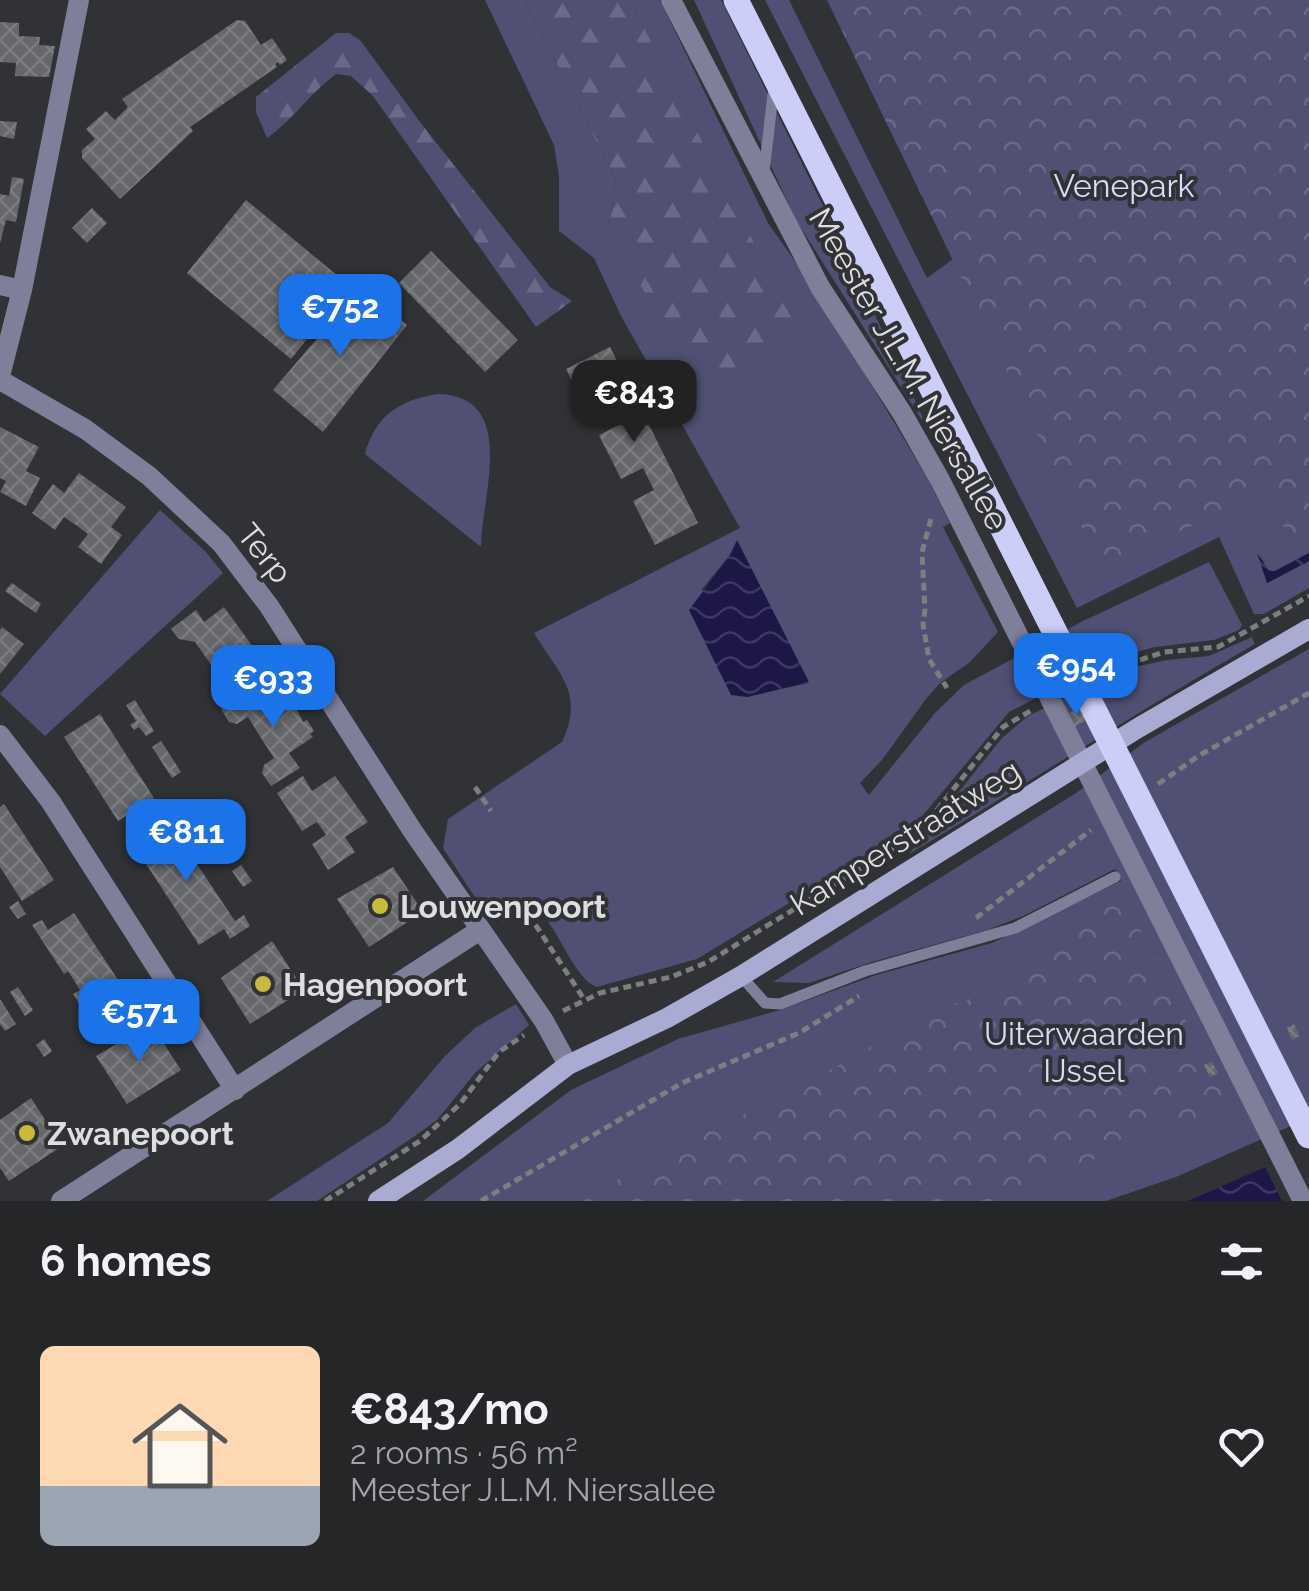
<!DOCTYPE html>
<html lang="en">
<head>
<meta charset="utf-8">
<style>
  :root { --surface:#252628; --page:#2d2e30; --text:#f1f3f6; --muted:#a3a5a8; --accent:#1a73e8 }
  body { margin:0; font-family:Raleway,sans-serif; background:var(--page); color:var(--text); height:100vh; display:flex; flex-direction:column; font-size:38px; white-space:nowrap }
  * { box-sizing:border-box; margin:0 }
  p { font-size:32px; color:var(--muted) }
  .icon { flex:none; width:55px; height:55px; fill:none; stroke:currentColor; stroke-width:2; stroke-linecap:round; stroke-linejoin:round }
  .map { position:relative; height:1201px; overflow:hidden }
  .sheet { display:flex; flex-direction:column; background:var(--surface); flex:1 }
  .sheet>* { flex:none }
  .price { position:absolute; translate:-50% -85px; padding:0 22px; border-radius:20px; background:var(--accent); color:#fff; font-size:32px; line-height:65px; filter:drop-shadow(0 2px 5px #0008) }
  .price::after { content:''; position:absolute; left:50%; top:60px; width:30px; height:22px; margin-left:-15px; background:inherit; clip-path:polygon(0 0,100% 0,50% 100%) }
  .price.selected { background:#222; color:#fff }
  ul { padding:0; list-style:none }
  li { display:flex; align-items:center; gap:30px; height:250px; padding:0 40px }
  li span { display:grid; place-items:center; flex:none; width:280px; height:200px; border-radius:15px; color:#555 }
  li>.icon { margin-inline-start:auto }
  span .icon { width:120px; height:120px; fill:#fffc; stroke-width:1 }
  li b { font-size:42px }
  h2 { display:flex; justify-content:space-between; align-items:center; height:120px; padding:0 40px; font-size:42px }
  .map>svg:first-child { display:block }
  .green { fill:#505074; fill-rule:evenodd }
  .forest { fill:url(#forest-firs) }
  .park { fill:url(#park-crowns) }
  .water { fill:url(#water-waves) }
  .pier { fill:#313235 }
  .building { fill:url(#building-cross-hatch) }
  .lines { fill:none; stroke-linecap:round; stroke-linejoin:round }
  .path { stroke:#7d7e80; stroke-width:5; stroke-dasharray:8 5; stroke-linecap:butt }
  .service { stroke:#7e7f99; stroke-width:11 }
  .minor { stroke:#7e7f99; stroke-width:20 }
  .secondary { stroke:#aaabd3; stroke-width:20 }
  .primary { stroke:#cccef8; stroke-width:25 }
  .poi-dot { fill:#c8bb3b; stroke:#313235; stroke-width:4 }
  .labels { text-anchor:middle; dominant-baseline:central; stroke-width:8; stroke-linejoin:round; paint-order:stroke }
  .park-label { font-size:32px; fill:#d9dbfc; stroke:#313235 }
  .street-label { font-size:32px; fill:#dedee0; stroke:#313235 }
  .poi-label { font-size:32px; font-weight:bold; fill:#dedee0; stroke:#313235; text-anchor:start }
</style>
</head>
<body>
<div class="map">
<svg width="1309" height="1201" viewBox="0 0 1309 1201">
  <defs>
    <pattern id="forest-firs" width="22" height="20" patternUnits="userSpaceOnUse" patternTransform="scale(2.5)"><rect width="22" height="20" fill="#505074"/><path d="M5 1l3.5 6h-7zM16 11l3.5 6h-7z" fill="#696988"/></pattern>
    <pattern id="park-crowns" width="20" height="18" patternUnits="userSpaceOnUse" patternTransform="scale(2.5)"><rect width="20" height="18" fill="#505074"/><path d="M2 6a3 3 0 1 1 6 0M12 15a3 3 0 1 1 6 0" fill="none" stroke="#696988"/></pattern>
    <pattern id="water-waves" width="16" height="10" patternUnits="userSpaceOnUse" patternTransform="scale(2.5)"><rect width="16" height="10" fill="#1d1747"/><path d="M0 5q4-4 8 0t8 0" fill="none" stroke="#3d3861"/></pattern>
    <pattern id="building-cross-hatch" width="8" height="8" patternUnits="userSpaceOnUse" patternTransform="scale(2.5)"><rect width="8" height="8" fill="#66676a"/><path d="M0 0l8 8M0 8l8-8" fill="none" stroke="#7b7c7f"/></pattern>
  </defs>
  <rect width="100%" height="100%" fill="#313235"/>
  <path class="green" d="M485 0H524L616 179 609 227 802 339 630 0H660L768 223 811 284 928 479 950 523 943 527 998 632 969 663 940 683 926 699 882 760 860 783 869 795 935 713 964 685 1083 621 1209 562 1242 625 1239 630 1214 640 1155 647 1114 658 1009 712 924 814 899 836 697 959 597 987C568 976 552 902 524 905 515 906 503 916 495 920L472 893 443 848 448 819 562 742C585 693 559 674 534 633L740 528 620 314 594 258 559 231V176L554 145ZM730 555 808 682V683L747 697 702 589Z
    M694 0H721L842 244 930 433 796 220Z
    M765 0H789L927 278 1309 0V553L1275 571 1267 570 1260 554 1267 583 1309 561V588L1264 614H1254L1219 537 1077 608Z
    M439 394C519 397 481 498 481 547L365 454C375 415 401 399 439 394Z
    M160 510 205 551 223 573 45 736 0 694Z
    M1252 637 1255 644C1138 711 1025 785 909 854L1002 738 1028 716 1125 669 1167 660 1209 656Z
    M1309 649V1118L1176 1177 1106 1201H423L571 1090 678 1039 780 1010 876 975 992 943 1121 881 1115 869 1023 916 987 930 872 962 809 983 773 982 1076 793 1145 742Z
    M516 1004 529 1025 475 1073 437 1120 412 1138 317 1201H267L388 1123 445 1056 475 1028Z"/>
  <path class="forest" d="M524 0H630L803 339 765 360 709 374 685 366 609 227 616 179Z
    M336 33H349L360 40 420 122 550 287 572 301 536 327 373 96 351 76 336 74C309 94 293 120 267 138L256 112V97Z"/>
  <path class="park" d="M827 0H1309V532L1292 539 1262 493 1095 571 1081 525Z
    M1118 886 1205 1059 1196 1065 1206 1086 1217 1082 1228 1105 1151 1134 1000 1201H583L665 1150 792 1092 927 1014 974 997 1002 982 1098 914Z"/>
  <path class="water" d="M737 540 809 682 747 697 731 695 689 610 730 555Z
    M1257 553 1269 571H1275L1309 553V561L1267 583Z
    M1265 1167 1309 1201H1188Z"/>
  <path class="pier" d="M1309 1142V1201H1282L1263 1163Z"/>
  <path class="building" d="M237 20 245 21 261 45 272 38 287 60 280 65 278 62 275 64 277 67 190 127 193 131 120 199 82 158V150L95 139 86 129 106 111 115 120 128 107 122 99Z
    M0 22 19 23V36L40 37 39 45 55 46 49 77 15 76 16 63 0 62Z
    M0 121 17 122 14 139 0 136Z
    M12 177 24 179 16 222 6 220 0 243V194L9 196Z
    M246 200 350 286 291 359 187 273Z
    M92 208 107 223 87 243 72 228Z
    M431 251 518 340 485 372 399 283Z
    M361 287 407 325 323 432 273 390Z
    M610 347 698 523 655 545 633 501 654 490 643 468 621 479 599 435 621 424 610 402 588 413 566 369Z
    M0 427 39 447 26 471 40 478 26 506 0 492 6 481 0 478Z
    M79 473 126 507 111 527 122 535 101 564 78 547 88 534 76 525 64 517 55 530 32 513 53 484 64 493Z
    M12 583 41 604 36 613 5 591Z
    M224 607 256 651 236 665 245 676 219 695 212 685 214 669 195 642 179 639 171 629 196 610 204 622Z
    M2 627 24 644 0 674V630Z
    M249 690 259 705 282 690 285 693 288 691 303 722 307 720 314 731 310 734 313 737 289 753 300 768 271 786 262 773 264 765 274 758 261 738 248 717 237 724 229 722 221 709Z
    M135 700 154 731 146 736 139 727 134 730 130 725 136 721 126 705Z
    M1084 704 1091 717 1068 731 1060 719Z
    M100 714 154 798 118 821 64 737Z
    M161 741 181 772 172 778 152 747Z
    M303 776 312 791 335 776 368 822 345 837 355 852 328 870 312 844 326 835 317 822 302 831 277 793Z
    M4 804 54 880 22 901 0 867V807Z
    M201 804 222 834 212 840 193 809Z
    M166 818 235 921 244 915 250 926 230 939 224 929 199 945 131 841Z
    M224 839 234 855 226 860 216 845Z
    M241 865 252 881 243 887 232 871Z
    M393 867 423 912 369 947 337 899Z
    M18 901 26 914 18 919 9 907Z
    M74 913 124 989 86 1014 73 994 80 990 68 971 64 974 32 925 42 920 48 930Z
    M272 941 304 990 250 1024 221 978Z
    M18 987 33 1010 25 1016 10 992Z
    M0 999 16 1024 5 1031 0 1024Z
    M151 1024 181 1070 127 1104 96 1056Z
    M1294 1024 1300 1036 1292 1040 1287 1028Z
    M44 1039 52 1051 44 1057 36 1045Z
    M1212 1062 1218 1073 1210 1077 1204 1065Z
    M31 1098 62 1146 9 1181 0 1168V1120Z"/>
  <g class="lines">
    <path class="path" d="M931 519 922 552 925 610 923 624 929 659 947 688
      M1103 672 1164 652 1218 647 1309 596
      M1158 784 1200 755 1309 693
      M475 787 491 811
      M976 918 1091 830
      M502 920 514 914 531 918 584 999
      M563 1011 600 993 671 977 708 962 897 846 936 811 1003 727 1032 710
      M325 1201 420 1141 460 1104 499 1052 524 1035
      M481 1201 682 1083 799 1033 859 996"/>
    <path class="service" d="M764 172 774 86
      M741 976 765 1003 780 1004 865 971 1015 928 1115 877"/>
    <path class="minor" d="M671 0 820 287 902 413 940 480 1303 1201
      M0 285 22 290
      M0 376 22 290 79 0
      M0 380 85 429 149 476 221 543 269 606 412 830 544 1021 568 1065
      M0 735 51 802 235 1090
      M61 1201 480 930"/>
    <path class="secondary" d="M378 1201 458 1149 568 1065 667 1018 741 976 1138 728 1309 629"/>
    <path class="primary" d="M736 0 1309 1136"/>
  </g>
  <g class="poi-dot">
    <circle cx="380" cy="906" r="10"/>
    <circle cx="263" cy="984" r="10"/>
    <circle cx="27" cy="1133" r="10"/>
  </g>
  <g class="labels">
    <g class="park-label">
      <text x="1124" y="185">Venepark</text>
      <text x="1084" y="1033">Uiterwaarden<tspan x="1084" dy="37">IJssel</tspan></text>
    </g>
    <g class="street-label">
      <text transform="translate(909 369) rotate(60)">Meester J.L.M. Niersallee</text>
      <text transform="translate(265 553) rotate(51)">Terp</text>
      <text transform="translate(905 837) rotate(-32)">Kamperstraatweg</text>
    </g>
    <g class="poi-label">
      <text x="400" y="906">Louwenpoort</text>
      <text x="283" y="984">Hagenpoort</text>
      <text x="47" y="1133">Zwanepoort</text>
    </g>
  </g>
</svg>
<b class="price" style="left:340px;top:359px">€752</b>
<b class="price selected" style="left:634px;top:445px">€843</b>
<b class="price" style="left:1076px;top:718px">€954</b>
<b class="price" style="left:273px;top:730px">€933</b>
<b class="price" style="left:186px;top:884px">€811</b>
<b class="price" style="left:139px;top:1064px">€571</b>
</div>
<section class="sheet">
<h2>6 homes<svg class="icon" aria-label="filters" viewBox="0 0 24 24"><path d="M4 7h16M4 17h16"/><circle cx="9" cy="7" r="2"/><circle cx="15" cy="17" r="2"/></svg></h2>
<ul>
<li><span style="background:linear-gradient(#ffd9b3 70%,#9aa5b1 0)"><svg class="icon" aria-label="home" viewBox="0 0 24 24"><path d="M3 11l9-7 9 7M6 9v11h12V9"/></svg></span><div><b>€843/mo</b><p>2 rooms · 56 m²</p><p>Meester J.L.M. Niersallee</p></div><svg class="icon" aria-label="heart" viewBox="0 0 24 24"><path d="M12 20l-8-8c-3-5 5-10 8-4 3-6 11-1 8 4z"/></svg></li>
</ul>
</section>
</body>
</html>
